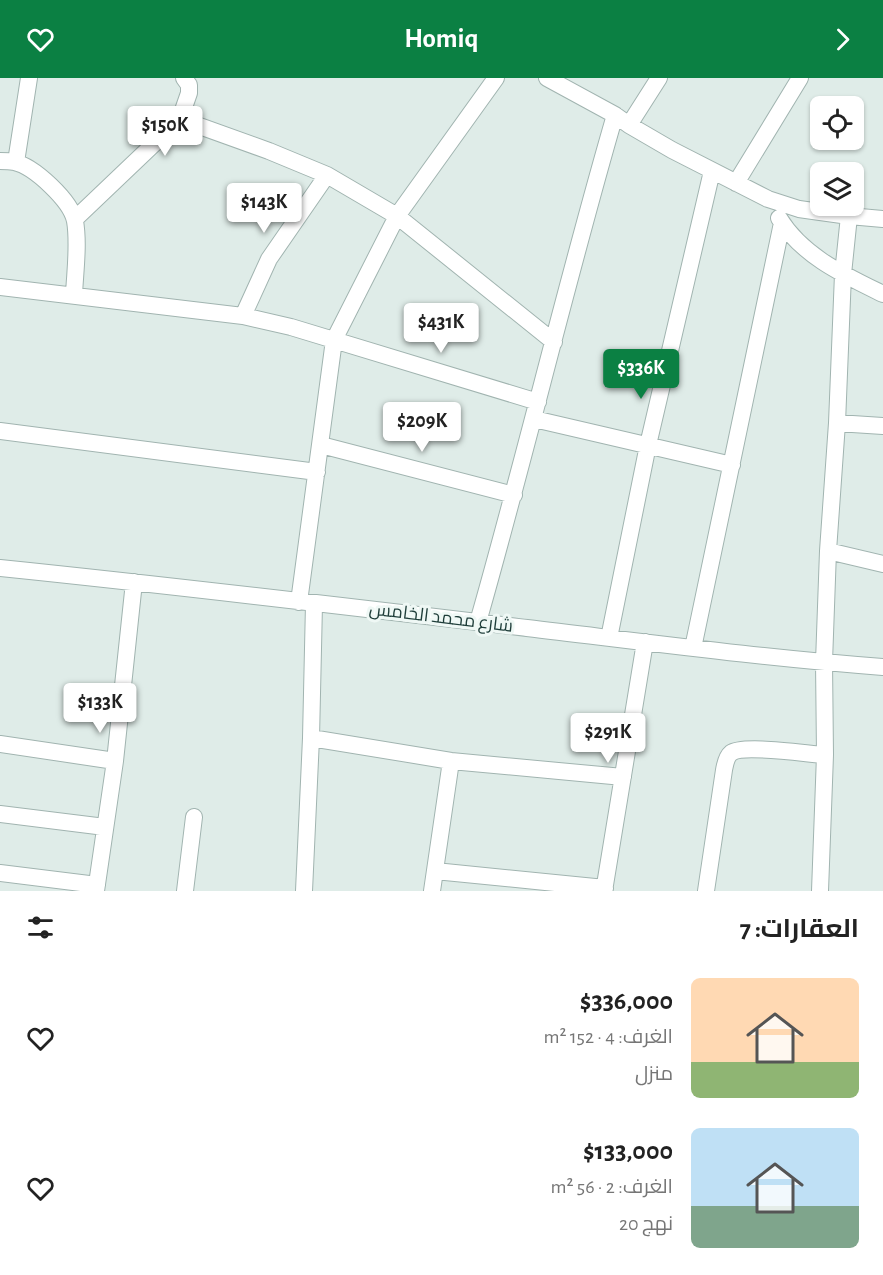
<!DOCTYPE html>
<html lang="ar">
<head>
<meta charset="utf-8">
<style>
  :root { --surface:#fff; --page:#f6f6f6; --text:#222; --muted:#767676; --accent:#0b8043 }
  body { margin:0; font-family:"Alegreya Sans",Cairo,sans-serif; background:var(--page); color:var(--text); direction:rtl; height:100vh; display:flex; flex-direction:column; font-size:22px; white-space:nowrap }
  * { box-sizing:border-box; margin:0 }
  p { font-size:20px; color:var(--muted) }
  .icon { flex:none; width:33px; height:33px; fill:none; stroke:currentColor; stroke-width:2; stroke-linecap:round; stroke-linejoin:round }
  .map { position:relative; height:813px; overflow:hidden; direction:ltr }
  .sheet { display:flex; flex-direction:column; background:var(--surface); flex:1 }
  .sheet>* { flex:none }
  .fabs { position:absolute; left:810px; top:18px; display:grid; gap:12px }
  .fabs a { display:grid; place-items:center; width:54px; height:54px; border-radius:9px; background:var(--surface); box-shadow:0 2px 4px #0004; font-size:30px }
  .price { position:absolute; translate:-50% -51px; padding:0 14px; border-radius:6px; background:#fff; color:#222; font-size:20px; line-height:39px; filter:drop-shadow(0 2px 3px #0008) }
  .price::after { content:''; position:absolute; left:50%; top:36px; width:18px; height:14px; margin-left:-9px; background:inherit; clip-path:polygon(0 0,100% 0,50% 100%) }
  .price.current { background:var(--accent); color:#fff }
  ul { padding:0; list-style:none }
  li { display:flex; align-items:center; gap:18px; height:150px; padding:0 24px }
  li span { display:grid; place-items:center; flex:none; width:168px; height:120px; border-radius:9px; color:#555 }
  li>.icon { margin-inline-start:auto }
  span .icon { width:72px; height:72px; fill:#fffc; stroke-width:1 }
  li b { font-size:26px }
  h2 { display:flex; justify-content:space-between; align-items:center; height:72px; padding:0 24px; font-size:26px }
  header { display:flex; justify-content:space-between; align-items:center; height:78px; padding:0 24px; background:var(--accent); color:#fff; font-size:27px; font-weight:700 }
  .map>svg:first-child { display:block }
  .lines { fill:none; stroke-linecap:round; stroke-linejoin:round }
  .minor-casing { stroke:#a1b4b0; stroke-width:18 }
  .minor { stroke:#fff; stroke-width:16 }
  .labels { text-anchor:middle; dominant-baseline:central; stroke-width:6; stroke-linejoin:round; paint-order:stroke }
  .street-label { font-size:18px; fill:#1e3d39; stroke:#eff8f5 }
</style>
</head>
<body>
<header><svg class="icon" aria-label="forward" viewBox="0 0 24 24"><path d="M9 5l7 7-7 7"/></svg>Homiq<svg class="icon" aria-label="heart" viewBox="0 0 24 24"><path d="M12 20l-8-8c-3-5 5-10 8-4 3-6 11-1 8 4z"/></svg></header>
<div class="map">
<svg width="883" height="813" viewBox="0 0 883 813">
  <rect width="100%" height="100%" fill="#dfece8"/>
  <g class="lines">
    <g class="minor-casing">
      <path id="minor" d="M547 0 615 37 629 47 672 72 768 121 799 131 813 133 849 138 883 141
        M180 41 269 73 327 97 397 138 554 264
        M629 47 659 0
        M0 83C4 83 10 83 14 84 34 88 71 123 75 143 79 166 75 194 74 217
        M16 84 29 0
        M736 105 800 0
        M779 140C802 178 844 197 883 216
        M75 141 180 41 189 15V7L184 0
        M0 209 243 238 291 249 538 324
        M243 238 269 181 327 97
        M534 341 732 387
        M837 345 883 348
        M0 353 317 394
        M321 367 514 417
        M828 473 883 486
        M0 490C176 508 351 529 527 550 645 564 764 580 883 589
        M299 524 334 262 397 138 496 0
        M478 544C526 376 566 205 615 37
        M609 560 648 367 712 93
        M693 570 782 145
        M311 660 451 683 623 699
        M0 666 115 683
        M0 736 105 749
        M435 793 605 810
        M0 795 97 807
        M96 813 115 683 134 504
        M185 813 194 739
        M304 813 311 660 314 526
        M432 813 451 683
        M604 813 645 564
        M706 813 724 692C725 687 726 679 731 675 743 666 807 676 825 677
        M820 813 825 677 824 584 828 473 837 345 843 196 849 138"/>
    </g>
    <use href="#minor" class="minor"/>
  </g>
  <g class="labels">
    <g class="street-label">
      <text transform="translate(441 540) rotate(7)">شارع محمد الخامس</text>
    </g>
  </g>
</svg>
<div class="fabs">
<a><svg class="icon" aria-label="locate" viewBox="0 0 24 24"><circle cx="12" cy="12" r="6"/><path d="M12 2v4M12 18v4M2 12h4M18 12h4"/></svg></a>
<a><svg class="icon" aria-label="layers" viewBox="0 0 24 24"><path d="M12 4l9 5-9 5-9-5zM3 14l9 5 9-5"/></svg></a>
</div>
<b class="price" style="left:165px;top:79px">$150K</b>
<b class="price" style="left:264px;top:156px">$143K</b>
<b class="price" style="left:441px;top:276px">$431K</b>
<b class="price current" style="left:641px;top:322px">$336K</b>
<b class="price" style="left:422px;top:375px">$209K</b>
<b class="price" style="left:100px;top:656px">$133K</b>
<b class="price" style="left:608px;top:686px">$291K</b>
</div>
<section class="sheet">
<h2>العقارات: 7<svg class="icon" aria-label="filters" viewBox="0 0 24 24"><path d="M4 7h16M4 17h16"/><circle cx="9" cy="7" r="2"/><circle cx="15" cy="17" r="2"/></svg></h2>
<ul>
<li><span style="background:linear-gradient(#ffd9b3 70%,#8fb573 0)"><svg class="icon" aria-label="home" viewBox="0 0 24 24"><path d="M3 11l9-7 9 7M6 9v11h12V9"/></svg></span><div><b>$336,000</b><p>الغرف: 4 · 152 m²</p><p>منزل</p></div><svg class="icon" aria-label="heart" viewBox="0 0 24 24"><path d="M12 20l-8-8c-3-5 5-10 8-4 3-6 11-1 8 4z"/></svg></li>
<li><span style="background:linear-gradient(#bfe0f5 65%,#7fa58c 0)"><svg class="icon" aria-label="home" viewBox="0 0 24 24"><path d="M3 11l9-7 9 7M6 9v11h12V9"/></svg></span><div><b>$133,000</b><p>الغرف: 2 · 56 m²</p><p>نهج 20</p></div><svg class="icon" aria-label="heart" viewBox="0 0 24 24"><path d="M12 20l-8-8c-3-5 5-10 8-4 3-6 11-1 8 4z"/></svg></li>
</ul>
</section>
</body>
</html>
